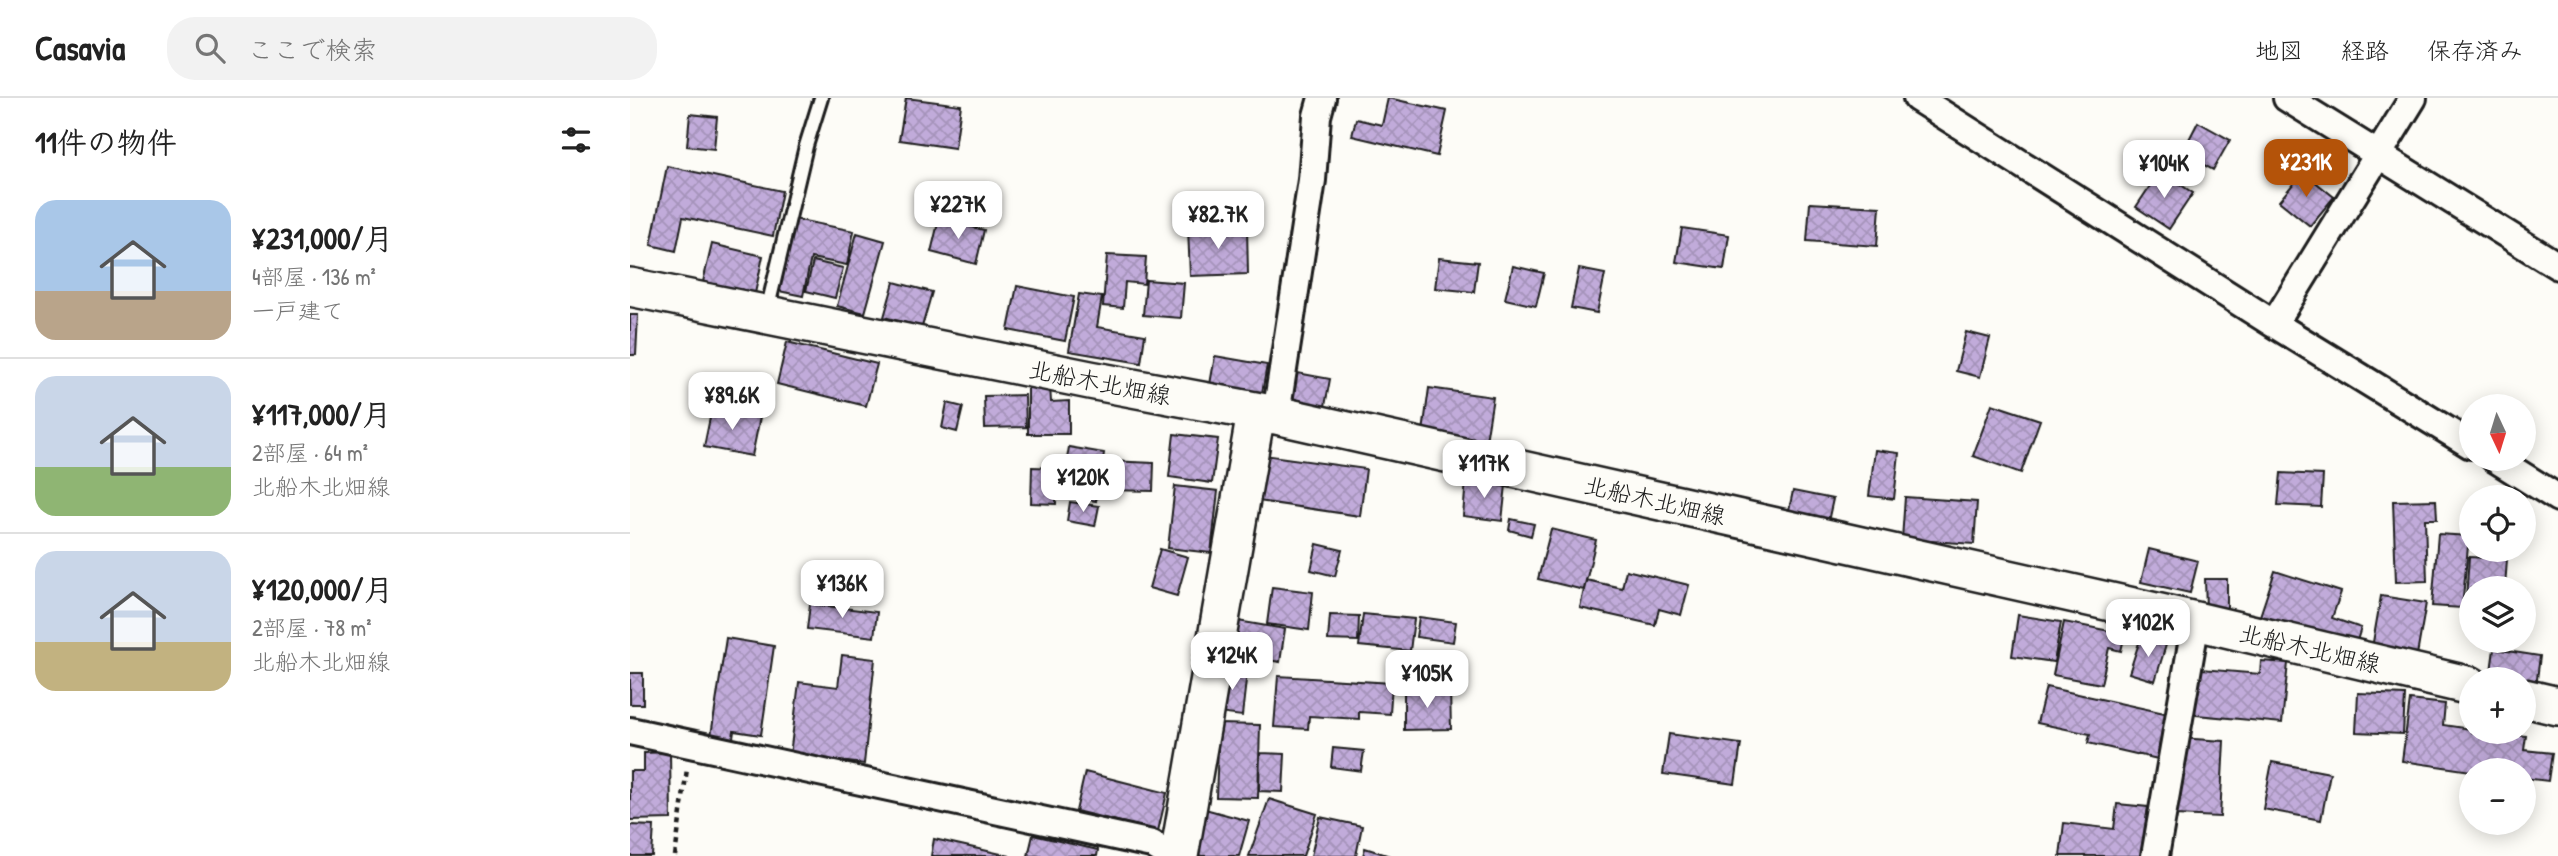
<!DOCTYPE html>
<html lang="ja">
<head>
<meta charset="utf-8">
<style>
  :root { --surface:#fff; --page:#f2f2f2; --text:#222; --muted:#767676; --line:#e0e0e0; --accent:#b45309 }
  body { margin:0; font-family:"Patrick Hand","Klee One",sans-serif; background:var(--page); color:var(--text); height:100vh; display:flex; flex-direction:column; font-size:26px; white-space:nowrap }
  * { box-sizing:border-box; margin:0 }
  p { font-size:23px; color:var(--muted) }
  .icon { flex:none; width:38px; height:38px; fill:none; stroke:currentColor; stroke-width:2; stroke-linecap:round; stroke-linejoin:round }
  .map { position:relative; flex:1; overflow:hidden }
  .sheet { display:flex; flex-direction:column; background:var(--surface); width:630px }
  .sheet>* { flex:none }
  .needle { width:46px; rotate:176deg }
  .tools { position:absolute; left:1829px; top:296px; display:grid; gap:14px }
  .tools a { display:grid; place-items:center; width:77px; height:77px; border-radius:50%; background:var(--surface); box-shadow:0 4px 18px #0003; font-size:35px }
  .price { position:absolute; translate:-50% -60px; padding:0 16px; border-radius:14px; background:#fff; color:#222; font-size:23px; line-height:46px; filter:drop-shadow(0 2px 4px #0008) }
  .price::after { content:''; position:absolute; left:50%; top:42px; width:21px; height:16px; margin-left:-10px; background:inherit; clip-path:polygon(0 0,100% 0,50% 100%) }
  .price.active { background:var(--accent); color:#fff }
  ul { padding:0; list-style:none }
  li { display:flex; align-items:center; gap:21px; height:175px; padding:0 35px }
  li+li { border-top:2px solid var(--line) }
  li span { display:grid; place-items:center; flex:none; width:196px; height:140px; border-radius:21px; color:#555 }
  li>.icon { margin-inline-start:auto }
  span .icon { width:84px; height:84px; fill:#fffc; stroke-width:1 }
  li b { font-size:30px }
  h2 { display:flex; justify-content:space-between; align-items:center; height:84px; padding:0 35px; font-size:30px }
  header { display:flex; align-items:center; gap:42px; box-sizing:border-box; height:98px; padding:0 35px; background:var(--surface); border-bottom:2px solid var(--line) }
  header strong { font-size:33px }
  nav { display:flex; gap:38px; margin-inline-start:auto; font-size:24px }
  .search { width:490px; height:63px; background:var(--page); display:flex; align-items:center; gap:18px; box-sizing:border-box; padding:0 24px; border-radius:28px; color:var(--muted); font-size:26px }
  main { display:flex; flex:1; min-height:0 }
  .map>svg:first-child { display:block }
  .building { fill:url(#building-cross-hatch); stroke:#1c1c1c; stroke-width:2 }
  .lines { fill:none; stroke-linecap:round; stroke-linejoin:round }
  .lane-casing { stroke:#1c1c1c; stroke-width:18 }
  .street-casing { stroke:#1c1c1c; stroke-width:32 }
  .secondary-casing { stroke:#1c1c1c; stroke-width:42 }
  .path { stroke:#1c1c1c; stroke-width:4.5; stroke-dasharray:5 5; stroke-linecap:butt }
  .lane { stroke:#fdfcf7; stroke-width:12 }
  .street { stroke:#fdfcf7; stroke-width:26 }
  .secondary { stroke:#fdfcf7; stroke-width:37 }
  .labels { text-anchor:middle; dominant-baseline:central; stroke-width:5; stroke-linejoin:round; paint-order:stroke }
  .street-label { font-size:24px; fill:#1c1c1c; stroke:#fdfcf7 }
</style>
</head>
<body>
<header>
<strong>Casavia</strong>
<div class="search"><svg class="icon" aria-label="search" viewBox="0 0 24 24"><circle cx="10" cy="10" r="6"/><path d="M15 15l6 6"/></svg>ここで検索</div>
<nav><a>地図</a><a>経路</a><a>保存済み</a></nav>
</header>
<main>
<section class="sheet">
<h2>11件の物件<svg class="icon" aria-label="filters" viewBox="0 0 24 24"><path d="M4 7h16M4 17h16"/><circle cx="9" cy="7" r="2"/><circle cx="15" cy="17" r="2"/></svg></h2>
<ul>
<li><span style="background:linear-gradient(#a9c7e8 65%,#b9a48a 0)"><svg class="icon" aria-label="home" viewBox="0 0 24 24"><path d="M3 11l9-7 9 7M6 9v11h12V9"/></svg></span><div><b>¥231,000/月</b><p>4部屋 · 136 m²</p><p>一戸建て</p></div></li>
<li><span style="background:linear-gradient(#c9d6e8 65%,#8fb573 0)"><svg class="icon" aria-label="home" viewBox="0 0 24 24"><path d="M3 11l9-7 9 7M6 9v11h12V9"/></svg></span><div><b>¥117,000/月</b><p>2部屋 · 64 m²</p><p>北船木北畑線</p></div></li>
<li><span style="background:linear-gradient(#c9d6e8 65%,#c2b280 0)"><svg class="icon" aria-label="home" viewBox="0 0 24 24"><path d="M3 11l9-7 9 7M6 9v11h12V9"/></svg></span><div><b>¥120,000/月</b><p>2部屋 · 78 m²</p><p>北船木北畑線</p></div></li>
</ul>
</section>
<div class="map">
<svg width="1928" height="758" viewBox="0 0 1928 758">
  <defs>
    <pattern id="building-cross-hatch" width="8" height="8" patternUnits="userSpaceOnUse" patternTransform="scale(1.75)"><rect width="8" height="8" fill="#c1abda"/><path d="M0 0l8 8M0 8l8-8" fill="none" stroke="#a593ba"/></pattern>
  </defs>
  <rect width="100%" height="100%" fill="#fdfcf7"/>
  <filter id="ink" filterUnits="userSpaceOnUse"><feTurbulence type="fractalNoise" baseFrequency=".0143" numOctaves="2"/><feDisplacementMap in="SourceGraphic" scale="14" xChannelSelector="R" yChannelSelector="G"/><feConvolveMatrix kernelMatrix="1 2 1 2 8 2 1 2 1" color-interpolation-filters="sRGB"/></filter>
  <g filter="url(#ink)">
    <path class="building" d="M276 0 331 7 325 50 269 42Z
      M758 0 817 13 807 58 722 38 726 21 752 27Z
      M60 16 87 19 84 51 57 48Z
      M1568 24 1600 42 1583 72 1552 55Z
      M37 68 152 93 143 138 53 119 46 153 21 147Z
      M1530 73 1563 95 1539 131 1506 109Z
      M1673 74 1704 99 1680 128 1649 103Z
      M315 98 342 106 337 123 310 115Z
      M1180 105 1250 109 1247 148 1177 143Z
      M159 120 224 133 217 167 181 160 173 198 144 192Z
      M309 121 354 132 346 166 301 154Z
      M617 129 618 176 560 178 558 130Z
      M1052 130 1099 137 1094 171 1046 164Z
      M227 135 255 143 235 215 207 208Z
      M82 146 133 158 124 200 72 188Z
      M477 157 516 159 514 186 495 184 493 210 473 208Z
      M809 160 848 164 844 194 805 190Z
      M183 163 213 170 205 200 176 193Z
      M883 168 914 175 906 208 875 201Z
      M949 171 975 176 967 215 941 210Z
      M516 182 554 185 551 220 513 217Z
      M264 184 302 194 292 229 254 219Z
      M387 188 444 199 435 243 378 232Z
      M449 196 472 199 467 229 515 237 511 265 439 253Z
      M0 217H8L6 257H0Z
      M1336 234 1360 240 1350 279 1326 273Z
      M157 244 247 266 236 308 147 286Z
      M585 258 637 267 631 301 579 292Z
      M662 274 700 281 695 308 656 301Z
      M398 288H420L421 304 439 303V336H398Z
      M799 290 863 299 856 343 793 334Z
      M395 297 396 329 355 330 354 298Z
      M317 305 333 309 327 334 312 330Z
      M1362 306 1410 322 1391 375 1343 358Z
      M82 310 130 319 122 358 74 349Z
      M544 336 588 341 582 385 539 379Z
      M439 349 474 355 466 403 431 397Z
      M1245 352 1269 355 1264 401 1239 398Z
      M627 356 736 371 730 418 621 402Z
      M479 363 524 365 523 393 478 392Z
      M402 369 427 370 426 406 401 405Z
      M1651 375 1693 377 1691 409 1648 407Z
      M836 382 876 387 872 423 833 418Z
      M545 388 588 393 581 455 538 450Z
      M1163 393 1203 401 1197 428 1157 421Z
      M1275 399 1347 404 1344 446 1272 441Z
      M1806 402 1807 421H1795L1797 483 1766 484 1763 403Z
      M440 404 469 408 465 428 437 423Z
      M881 421 904 426 901 438 879 432Z
      M921 431 966 442 954 492 908 481Z
      M1808 436 1839 438 1832 510 1802 508Z
      M687 446 712 452 705 478 681 472Z
      M530 451 558 459 547 498 519 490Z
      M1519 451 1568 463 1560 495 1511 484Z
      M1839 459 1877 461 1875 490H1841V514H1835Z
      M996 472 1059 487 1051 517 1029 511 1025 527 950 510 956 482 992 490Z
      M1645 473 1711 494 1702 520 1731 530 1725 549 1630 518Z
      M1575 481H1597V511H1576Z
      M642 489 683 494 679 532 637 526Z
      M1751 498 1796 505 1787 557 1742 550Z
      M180 506 247 514 244 539 177 531Z
      M733 516 784 521 780 553 729 548Z
      M700 517 729 518 728 543 698 542Z
      M1388 517 1431 524 1424 564 1382 558Z
      M789 519 826 524 823 544 786 539Z
      M602 522 655 531 650 564 596 555Z
      M1434 524 1495 536 1491 553 1479 550 1471 586 1423 577Z
      M1511 539 1536 547 1525 583 1499 575Z
      M96 540 144 548 131 637 104 633 102 647 80 644Z
      M1864 551 1910 558 1906 589 1894 587V581H1860Z
      M212 557 245 561 234 666 160 657 169 584 208 589Z
      M1631 563 1658 565 1652 625 1556 616 1560 570 1630 576Z
      M593 570 617 573 612 618 588 615Z
      M0 575H13V606H0Z
      M648 578 762 585 760 616 729 614V621L679 618 678 631 644 629Z
      M1416 589 1539 616 1528 661 1458 645 1460 636 1407 625Z
      M820 591 821 631 774 632V592Z
      M1728 595 1775 597 1773 636 1726 634Z
      M1780 602 1815 606 1813 627 1841 631V634L1896 638 1894 652 1922 655 1918 683 1894 680V672L1841 673 1772 663Z
      M589 626 630 627 628 700 586 699Z
      M1039 636 1111 646 1105 686 1033 676Z
      M1549 640 1594 643 1590 719 1545 717Z
      M703 650 734 653 731 673 701 669Z
      M40 654 41 721 0 722V673H14V655Z
      M630 655 655 656 653 694 629 693Z
      M1642 664 1700 675 1691 722 1633 711Z
      M455 674 537 695 528 733 446 713Z
      M639 701 687 716 673 758H619Z
      M1487 706 1518 709 1511 758H1430L1434 725 1484 731Z
      M575 711 619 723 609 758H572L563 756Z
      M690 719 732 728 726 758H681Z
      M0 727 24 728 22 758H0Z
      M403 737 468 752 467 758H398Z
      M304 741 380 758H301Z
      M735 750 760 758H733Z"/>
    <g class="lines">
      <g class="lane-casing">
        <path id="lane" d="M137 213 176 48 191 0"/>
      </g>
      <g class="street-casing">
        <path id="street" d="M1287 0 1644 226 1783 0
          M1657 0 1928 168
          M1644 226 1841 347
          M646 317 682 82 687 18 692 0
          M1864 360 1928 400
          M0 633 522 746 541 758
          M1525 758 1566 523"/>
      </g>
      <g class="secondary-casing">
        <path id="secondary" d="M0 189 460 282 646 317 1566 523 1841 588
          M1894 600 1928 608
          M549 758 626 315"/>
      </g>
      <path class="path" d="M45 758 57 671"/>
      <use href="#lane" class="lane"/>
      <use href="#street" class="street"/>
      <use href="#secondary" class="secondary"/>
    </g>
  </g>
  <g class="labels">
    <g class="street-label">
      <text transform="translate(470 284) rotate(11)">北船木北畑線</text>
      <text transform="translate(1025 402) rotate(13)">北船木北畑線</text>
      <text transform="translate(1680 550) rotate(13)">北船木北畑線</text>
    </g>
  </g>
</svg>
<div class="tools">
<a><svg class="needle" viewBox="-14 -14 28 28"><path d="M0-13l5 13h-10z" fill="#e53935"/><path d="M0 13l5-13h-10z" fill="#767676"/></svg></a>
<a><svg class="icon" aria-label="locate" viewBox="0 0 24 24"><circle cx="12" cy="12" r="6"/><path d="M12 2v4M12 18v4M2 12h4M18 12h4"/></svg></a>
<a><svg class="icon" aria-label="layers" viewBox="0 0 24 24"><path d="M12 4l9 5-9 5-9-5zM3 14l9 5 9-5"/></svg></a>
<a>+</a>
<a>−</a>
</div>
<b class="price active" style="left:1676px;top:101px">¥231K</b>
<b class="price" style="left:1534px;top:102px">¥104K</b>
<b class="price" style="left:328px;top:143px">¥227K</b>
<b class="price" style="left:588px;top:153px">¥82.7K</b>
<b class="price" style="left:102px;top:334px">¥89.6K</b>
<b class="price" style="left:854px;top:402px">¥117K</b>
<b class="price" style="left:453px;top:416px">¥120K</b>
<b class="price" style="left:212px;top:522px">¥136K</b>
<b class="price" style="left:1518px;top:561px">¥102K</b>
<b class="price" style="left:602px;top:594px">¥124K</b>
<b class="price" style="left:797px;top:612px">¥105K</b>
</div>
</main>
</body>
</html>
